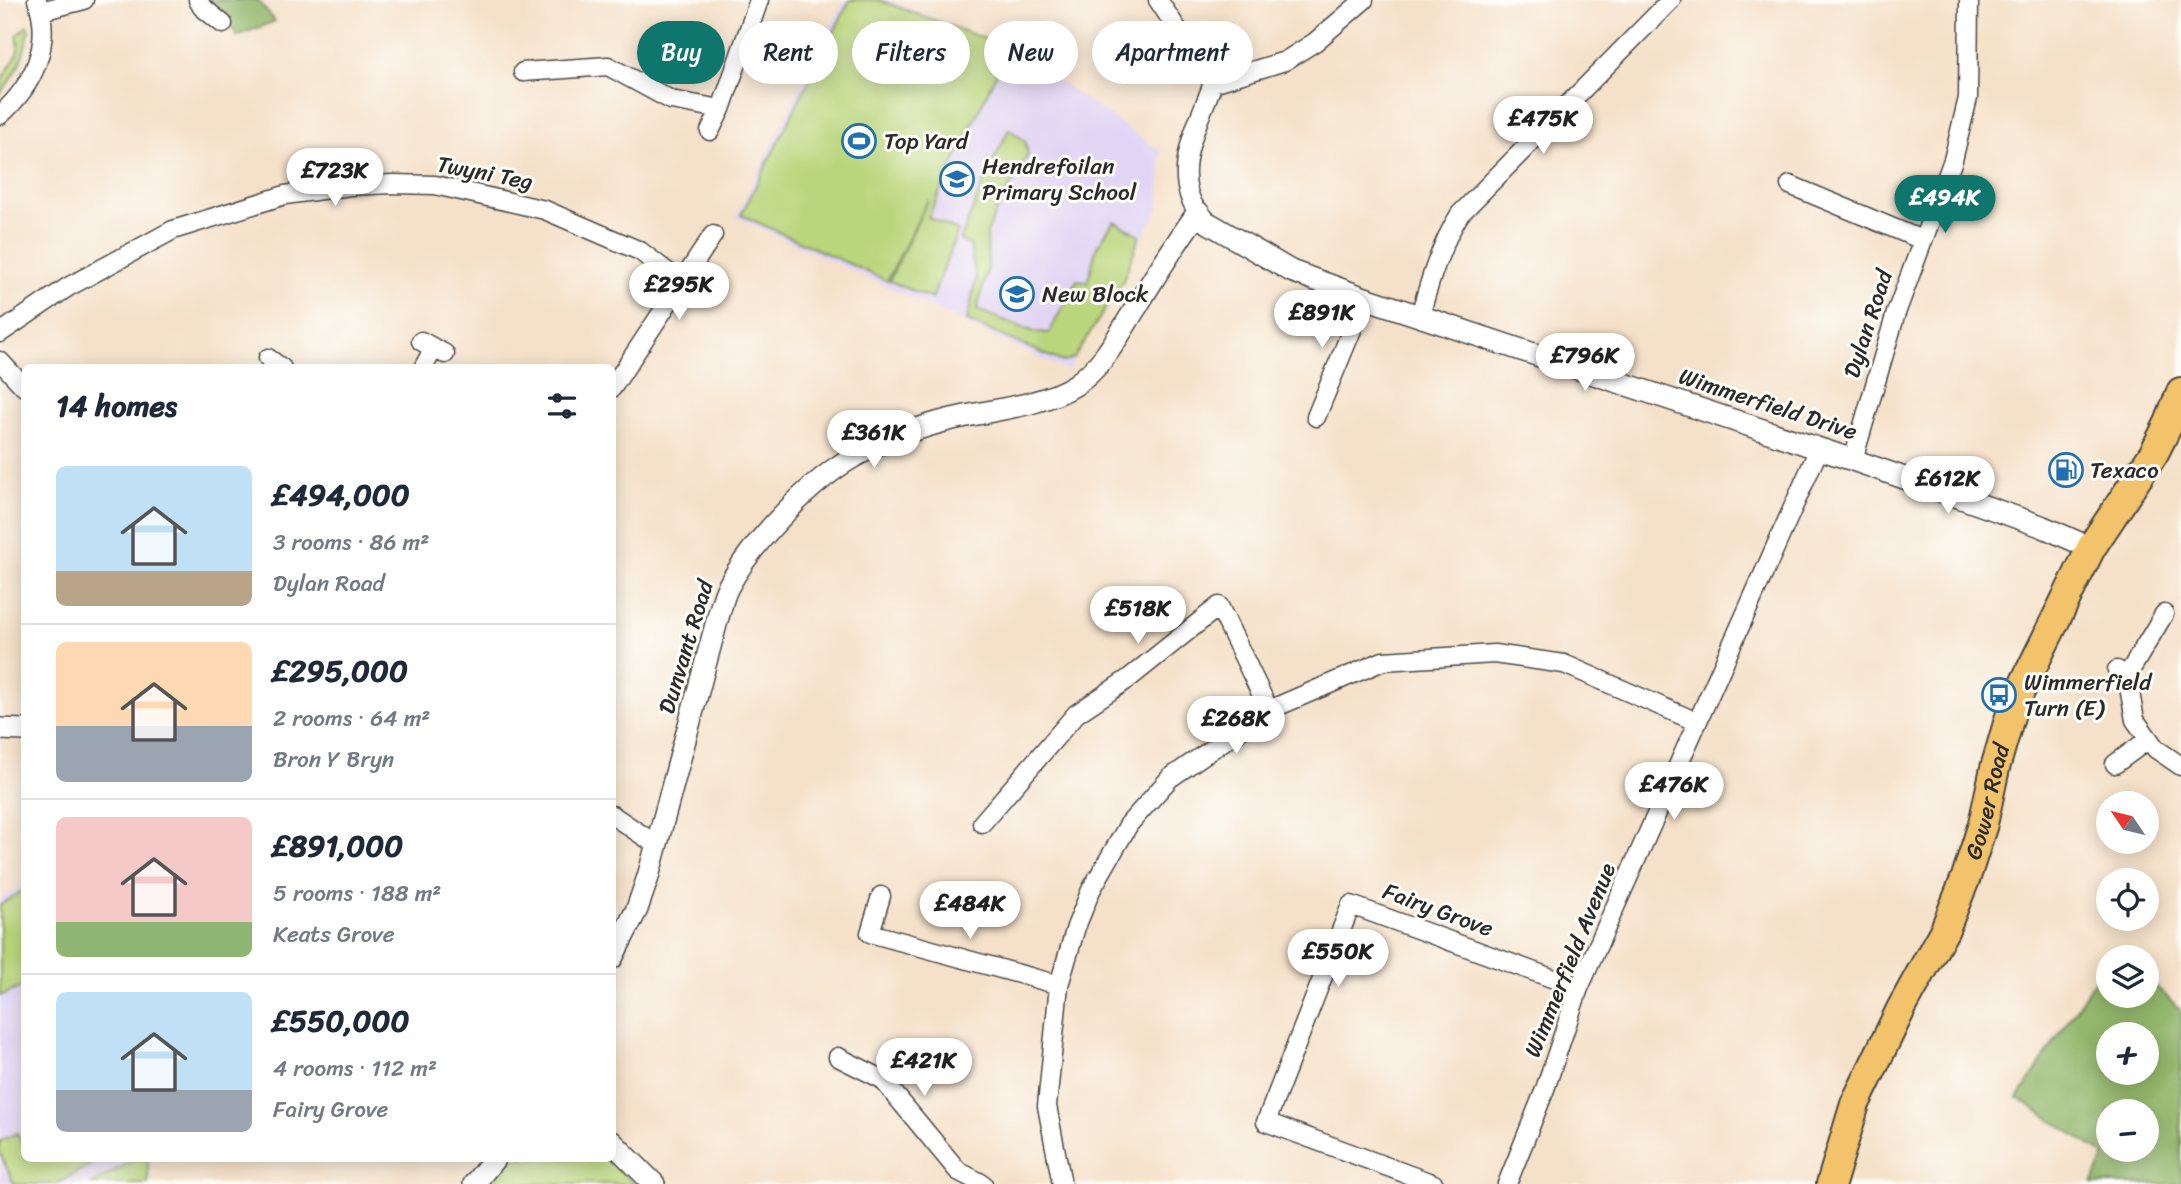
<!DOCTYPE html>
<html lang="en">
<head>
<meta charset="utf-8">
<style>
  :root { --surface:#fff; --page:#f6f6f7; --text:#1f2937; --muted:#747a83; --line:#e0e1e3; --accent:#0f766e }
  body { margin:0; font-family:Sriracha,sans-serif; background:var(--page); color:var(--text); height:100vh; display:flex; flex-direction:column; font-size:26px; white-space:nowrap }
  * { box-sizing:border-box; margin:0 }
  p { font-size:23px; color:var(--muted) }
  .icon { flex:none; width:38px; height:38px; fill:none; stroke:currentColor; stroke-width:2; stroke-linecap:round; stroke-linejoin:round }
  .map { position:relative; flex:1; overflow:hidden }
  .panel { position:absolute; left:21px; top:364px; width:595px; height:798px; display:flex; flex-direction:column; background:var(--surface); border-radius:10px; box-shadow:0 4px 18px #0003 }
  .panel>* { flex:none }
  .hud { position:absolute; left:637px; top:21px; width:665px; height:63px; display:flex; gap:14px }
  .needle { width:46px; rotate:305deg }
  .buttons { position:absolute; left:2096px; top:791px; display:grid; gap:14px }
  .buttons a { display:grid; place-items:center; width:63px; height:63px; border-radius:50%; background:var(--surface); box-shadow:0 4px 18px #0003; font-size:35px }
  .price { position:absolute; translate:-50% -60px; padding:0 16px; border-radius:24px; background:#fff; color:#222; font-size:23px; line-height:46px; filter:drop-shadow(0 2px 4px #0008) }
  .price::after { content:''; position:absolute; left:50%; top:42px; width:21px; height:16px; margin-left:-10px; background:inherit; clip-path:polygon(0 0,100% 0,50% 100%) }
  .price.current { background:var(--accent); color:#fff }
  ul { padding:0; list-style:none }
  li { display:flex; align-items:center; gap:21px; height:175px; padding:0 35px }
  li+li { border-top:2px solid var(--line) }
  li span { display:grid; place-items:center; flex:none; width:196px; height:140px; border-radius:10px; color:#555 }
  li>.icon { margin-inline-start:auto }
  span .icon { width:84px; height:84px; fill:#fffc; stroke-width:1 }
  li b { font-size:30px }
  h2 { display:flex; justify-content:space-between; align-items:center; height:84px; padding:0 35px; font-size:30px }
  .tag { padding:0 24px; border-radius:32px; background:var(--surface); box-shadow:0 4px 18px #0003; font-size:24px; line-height:63px }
  .tag.current { background:var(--accent); color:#fff }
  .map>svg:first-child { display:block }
  .built { fill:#e1d4f4 }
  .green { fill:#bad67c; stroke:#728054; stroke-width:2 }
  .forest { fill:#93b76c; stroke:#5f714c; stroke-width:2; fill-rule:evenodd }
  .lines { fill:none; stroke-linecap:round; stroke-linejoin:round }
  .minor-casing { stroke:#494643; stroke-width:21 }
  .tertiary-casing { stroke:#494643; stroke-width:24 }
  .primary-casing { stroke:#494643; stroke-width:32 }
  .minor { stroke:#fff; stroke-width:18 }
  .tertiary { stroke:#fff; stroke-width:21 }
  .primary { stroke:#f2c36a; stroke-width:28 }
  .labels { text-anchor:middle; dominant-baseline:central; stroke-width:6; stroke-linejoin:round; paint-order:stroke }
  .poi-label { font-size:23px; fill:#2b2b2b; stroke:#fdfcf7; text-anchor:start }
  .street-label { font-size:23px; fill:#2b2b2b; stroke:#fdfcf7 }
</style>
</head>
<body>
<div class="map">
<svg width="2181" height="1184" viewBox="0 0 2181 1184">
  <rect width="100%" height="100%" fill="#fdfcf7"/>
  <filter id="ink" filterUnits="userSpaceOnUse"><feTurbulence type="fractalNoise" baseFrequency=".0143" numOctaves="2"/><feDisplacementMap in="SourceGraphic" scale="14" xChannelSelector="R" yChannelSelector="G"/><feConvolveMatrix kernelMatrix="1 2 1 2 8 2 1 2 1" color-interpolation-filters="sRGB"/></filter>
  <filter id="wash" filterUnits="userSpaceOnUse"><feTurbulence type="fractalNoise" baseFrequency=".00686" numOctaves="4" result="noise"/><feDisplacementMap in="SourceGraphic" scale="28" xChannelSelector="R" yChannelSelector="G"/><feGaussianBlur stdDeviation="1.57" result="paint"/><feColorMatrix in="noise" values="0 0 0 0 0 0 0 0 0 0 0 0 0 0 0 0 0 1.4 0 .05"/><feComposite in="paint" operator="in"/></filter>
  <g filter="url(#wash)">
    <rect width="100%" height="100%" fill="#f5e1c9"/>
    <path class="built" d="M844 0H887L1010 48 1161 151 1159 208 1068 371 736 217Z
      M24 885V1158L154 1159 150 1161V1184H0V899Z"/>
    <path class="green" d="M850 0H879L1004 46 1007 51 928 217 958 231 932 299 889 281 928 200 887 281 741 215Z
      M27 26 29 31C24 55 17 75 0 93 0 65 24 65 17 35Z
      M1009 129 1025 141 1028 155 995 214 987 233 988 267 977 310 1034 332 1049 333 1077 280 1088 282 1096 248 1114 221 1140 235 1123 281 1074 358 1063 362 967 321 976 279 970 245 960 241 984 181Z
      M24 890V986L0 996V905Z
      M17 1133 24 1147V1158L100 1159 56 1184H14L0 1153V1141Z
      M137 1158 148 1159V1184H92Z
      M512 1158 608 1159 634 1184H493Z"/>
    <path class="forest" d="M207 0H257L275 21 237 36 225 15Z
      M2109 958V996H2147V978L2181 1010V1184H2092L2105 1155 2018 1098ZM2109 1034H2147V1073H2109ZM2109 1111H2147V1150H2109Z"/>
  </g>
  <g filter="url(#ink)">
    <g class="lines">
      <g class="minor-casing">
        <path id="minor" d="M198 0 202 7 223 24
          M1158 0 1213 83C1199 123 1169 173 1198 212
          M41 11 84 0
          M523 72 608 66 671 100 721 109
          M1213 83 1285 61 1315 42 1364 0
          M0 115C33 86 53 44 37 0
          M710 131 721 109 759 0
          M1790 185 1922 240
          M1420 316C1430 280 1440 246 1460 214L1671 0
          M0 333 68 287 173 230 285 195 350 186 393 184 435 185 545 210 640 251 682 283
          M421 341 445 354
          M268 358 282 368
          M0 361 24 387
          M423 368 434 348
          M612 388 713 235
          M1316 417 1365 298
          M1853 460 1896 313 1953 160 1968 98 1969 0
          M2117 670 2127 676 2135 720 2156 749 2181 766
          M2127 676 2164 614
          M2115 764 2149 739
          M612 815 657 845
          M982 823 1076 714 1128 679 1219 606 1269 710
          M881 896 870 933 1059 985
          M838 1057 882 1079 958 1171 983 1184
          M1062 1184 1047 1106 1059 985 1076 927 1091 890 1129 824 1170 778 1269 710 1383 661 1494 654 1564 664 1697 722
          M1434 1184 1266 1122 1351 905 1579 988
          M1507 1184 1544 1092 1579 988 1819 449"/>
      </g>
      <g class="tertiary-casing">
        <path id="tertiary" d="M0 729 24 730
          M612 958 637 909 648 877 718 617C721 608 723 596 728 587 752 542 812 479 857 455 886 439 920 427 952 419 990 410 1042 406 1075 385 1104 366 1119 334 1137 306 1156 274 1176 243 1198 212L1205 221 1291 271 1365 298 1853 460 2041 526 2091 548
          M612 1142 654 1184
          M474 1184 495 1158"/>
      </g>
      <g class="primary-casing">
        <g id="primary">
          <path id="s1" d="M1831 1184 1855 1104 1901 1009 1945 929 1966 877 1983 824 1995 768 2013 706 2091 548 2154 453 2169 423 2181 392"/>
        </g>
      </g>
      <use href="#minor" class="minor"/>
      <use href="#tertiary" class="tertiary"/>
      <use href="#primary" class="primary"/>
    </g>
  </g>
  <defs>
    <g id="stadium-ring" transform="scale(1.75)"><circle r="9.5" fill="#fdfcf7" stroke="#1f6fb2" stroke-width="1.5"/><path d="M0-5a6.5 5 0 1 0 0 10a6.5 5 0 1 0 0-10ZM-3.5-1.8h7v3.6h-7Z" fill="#1f6fb2"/></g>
    <g id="school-ring" transform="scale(1.75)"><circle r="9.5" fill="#fdfcf7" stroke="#1f6fb2" stroke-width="1.5"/><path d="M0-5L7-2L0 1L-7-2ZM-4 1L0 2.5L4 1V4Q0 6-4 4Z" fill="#1f6fb2"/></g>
    <g id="fuel-ring" transform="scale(1.75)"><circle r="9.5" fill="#fdfcf7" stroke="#1f6fb2" stroke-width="1.5"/><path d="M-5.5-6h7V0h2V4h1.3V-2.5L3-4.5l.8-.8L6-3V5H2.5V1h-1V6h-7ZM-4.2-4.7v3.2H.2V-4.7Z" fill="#1f6fb2"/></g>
    <g id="bus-ring" transform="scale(1.75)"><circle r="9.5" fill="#fdfcf7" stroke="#1f6fb2" stroke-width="1.5"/><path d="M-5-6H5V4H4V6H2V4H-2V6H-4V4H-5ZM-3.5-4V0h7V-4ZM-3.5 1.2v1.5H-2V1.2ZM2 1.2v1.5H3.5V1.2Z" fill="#1f6fb2"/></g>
  </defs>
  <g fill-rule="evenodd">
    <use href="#stadium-ring" x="859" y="141"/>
    <use href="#school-ring" x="957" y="179"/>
    <use href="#school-ring" x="1017" y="294"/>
    <use href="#fuel-ring" x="2066" y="470"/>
    <use href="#bus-ring" x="1999" y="695"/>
  </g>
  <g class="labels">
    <g class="poi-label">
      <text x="884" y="141">Top Yard</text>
      <text x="982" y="166">Hendrefoilan<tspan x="982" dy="26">Primary School</tspan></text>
      <text x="1042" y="294">New Block</text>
      <text x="2090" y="470">Texaco</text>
      <text x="2024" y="682">Wimmerfield<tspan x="2024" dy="26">Turn (E)</tspan></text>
    </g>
    <g class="street-label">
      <text transform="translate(485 173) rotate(11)">Twyni Teg</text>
      <text transform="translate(1868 324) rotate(-72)">Dylan Road</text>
      <text transform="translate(1768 404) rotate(18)">Wimmerfield Drive</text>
      <text transform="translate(686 647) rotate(-73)">Dunvant Road</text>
      <text stroke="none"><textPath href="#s1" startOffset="415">Gower Road</textPath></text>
      <text transform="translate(1438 910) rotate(20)">Fairy Grove</text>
      <text transform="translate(1570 960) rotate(-68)">Wimmerfield Avenue</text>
    </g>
  </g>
</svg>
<div class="buttons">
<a><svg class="needle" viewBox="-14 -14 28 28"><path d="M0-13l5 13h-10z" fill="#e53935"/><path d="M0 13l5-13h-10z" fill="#747a83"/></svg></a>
<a><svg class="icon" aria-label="locate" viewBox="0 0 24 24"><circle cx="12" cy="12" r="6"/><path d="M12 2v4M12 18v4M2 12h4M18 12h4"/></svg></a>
<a><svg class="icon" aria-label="layers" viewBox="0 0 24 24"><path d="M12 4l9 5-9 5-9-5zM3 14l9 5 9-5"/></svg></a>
<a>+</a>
<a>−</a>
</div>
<b class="price" style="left:1543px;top:156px">£475K</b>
<b class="price" style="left:335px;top:208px">£723K</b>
<b class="price current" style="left:1945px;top:235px">£494K</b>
<b class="price" style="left:679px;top:322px">£295K</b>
<b class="price" style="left:1322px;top:350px">£891K</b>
<b class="price" style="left:1585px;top:393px">£796K</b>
<b class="price" style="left:874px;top:470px">£361K</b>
<b class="price" style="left:1948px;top:516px">£612K</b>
<b class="price" style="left:1138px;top:646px">£518K</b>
<b class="price" style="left:1236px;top:756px">£268K</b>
<b class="price" style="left:1674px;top:822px">£476K</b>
<b class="price" style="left:970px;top:941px">£484K</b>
<b class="price" style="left:1338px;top:989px">£550K</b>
<b class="price" style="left:924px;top:1098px">£421K</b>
<div class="hud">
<a class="tag current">Buy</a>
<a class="tag">Rent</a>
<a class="tag">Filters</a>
<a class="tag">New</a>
<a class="tag">Apartment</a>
</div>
<section class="panel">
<h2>14 homes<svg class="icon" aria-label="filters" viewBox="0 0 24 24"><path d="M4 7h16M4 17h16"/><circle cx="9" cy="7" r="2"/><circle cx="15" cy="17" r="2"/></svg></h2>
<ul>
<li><span style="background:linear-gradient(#bfe0f5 75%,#b9a48a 0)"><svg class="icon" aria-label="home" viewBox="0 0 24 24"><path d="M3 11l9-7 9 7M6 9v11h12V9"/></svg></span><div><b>£494,000</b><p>3 rooms · 86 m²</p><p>Dylan Road</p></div></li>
<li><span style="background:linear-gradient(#ffd9b3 60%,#9aa5b1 0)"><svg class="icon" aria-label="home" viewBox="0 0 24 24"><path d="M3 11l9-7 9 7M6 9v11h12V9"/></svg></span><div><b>£295,000</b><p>2 rooms · 64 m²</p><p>Bron Y Bryn</p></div></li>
<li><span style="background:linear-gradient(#f6c9c9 75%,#8fb573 0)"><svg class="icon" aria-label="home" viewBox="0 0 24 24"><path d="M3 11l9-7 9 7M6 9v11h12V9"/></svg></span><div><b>£891,000</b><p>5 rooms · 188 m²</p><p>Keats Grove</p></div></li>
<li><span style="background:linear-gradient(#bfe0f5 70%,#9aa5b1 0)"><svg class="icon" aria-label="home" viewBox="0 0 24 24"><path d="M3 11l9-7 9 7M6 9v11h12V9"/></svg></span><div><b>£550,000</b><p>4 rooms · 112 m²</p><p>Fairy Grove</p></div></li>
</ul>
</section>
</div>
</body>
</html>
